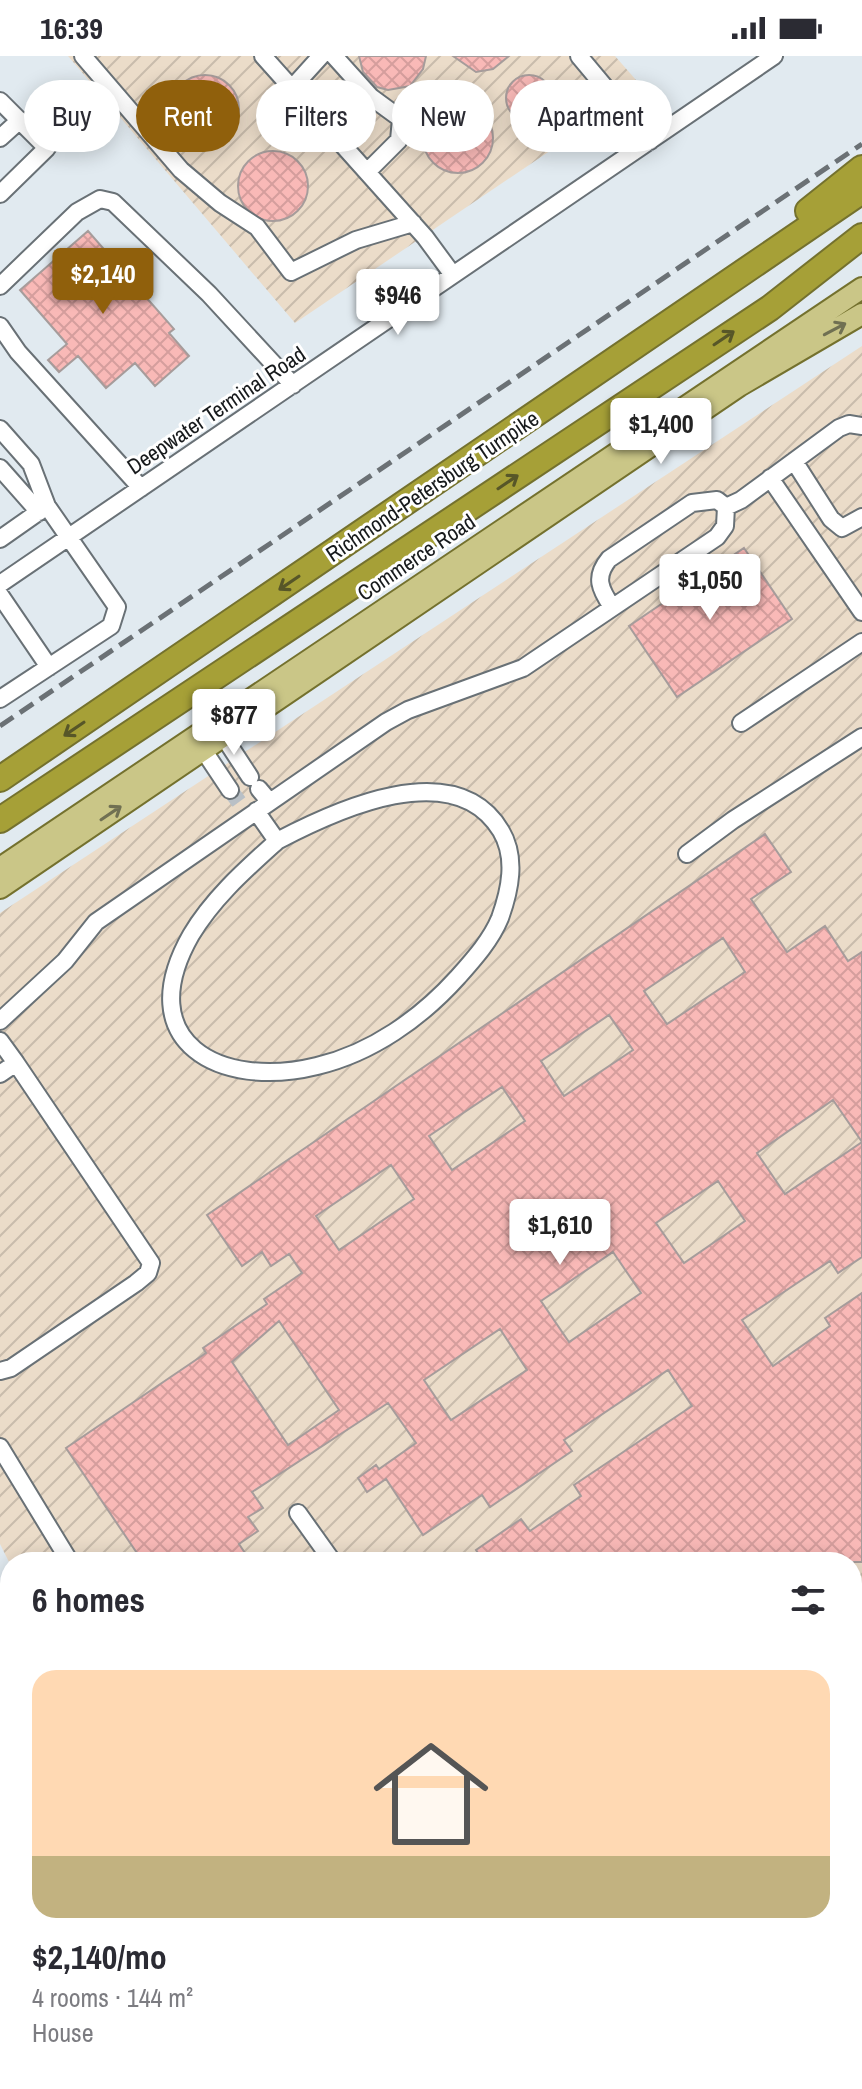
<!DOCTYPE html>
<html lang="en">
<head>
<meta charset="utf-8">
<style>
  :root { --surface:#fff; --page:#f2f2f3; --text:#2b2b33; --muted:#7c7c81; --accent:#90600c }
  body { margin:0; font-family:"Archivo Narrow",sans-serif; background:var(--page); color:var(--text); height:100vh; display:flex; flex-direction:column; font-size:30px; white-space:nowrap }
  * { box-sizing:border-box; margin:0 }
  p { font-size:26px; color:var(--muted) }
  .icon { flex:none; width:44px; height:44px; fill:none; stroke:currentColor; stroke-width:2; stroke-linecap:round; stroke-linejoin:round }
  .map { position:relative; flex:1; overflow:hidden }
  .drawer { position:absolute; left:0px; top:1496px; width:862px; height:538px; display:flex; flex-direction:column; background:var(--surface); border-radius:32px 32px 0 0; box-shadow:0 4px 20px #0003 }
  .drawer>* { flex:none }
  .guide { position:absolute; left:24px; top:24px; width:814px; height:72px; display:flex; gap:16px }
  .price { position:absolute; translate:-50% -68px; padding:0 18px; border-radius:8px; background:#fff; color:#222; font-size:26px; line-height:52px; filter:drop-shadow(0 2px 4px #0008) }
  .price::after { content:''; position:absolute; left:50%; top:48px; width:24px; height:18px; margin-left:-12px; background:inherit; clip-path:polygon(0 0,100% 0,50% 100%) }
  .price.selected { background:var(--accent); color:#fff }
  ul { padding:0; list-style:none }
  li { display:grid; align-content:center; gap:16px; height:424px; padding:0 32px }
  li span { display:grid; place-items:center; height:248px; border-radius:24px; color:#555 }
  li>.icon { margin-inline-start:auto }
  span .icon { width:144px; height:144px; fill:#fffc; stroke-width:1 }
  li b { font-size:34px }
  h2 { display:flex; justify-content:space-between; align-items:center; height:96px; padding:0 32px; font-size:34px }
  .chip { padding:0 28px; border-radius:36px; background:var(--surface); box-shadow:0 4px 20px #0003; font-size:28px; line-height:72px }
  .chip.selected { background:var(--accent); color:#fff }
  .status { display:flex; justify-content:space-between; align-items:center; height:56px; padding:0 40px; background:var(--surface); direction:ltr }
  .status svg { height:22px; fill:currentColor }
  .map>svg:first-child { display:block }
  .industrial { fill:url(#industrial-furrows) }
  .building { fill:url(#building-cross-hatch); stroke:#a69c9b; stroke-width:2; fill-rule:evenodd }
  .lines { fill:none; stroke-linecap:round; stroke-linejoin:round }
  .minor-tunnel { stroke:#b9c0c6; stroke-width:16; stroke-dasharray:16 8; stroke-linecap:butt }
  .minor-casing { stroke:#697176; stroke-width:20 }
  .major-casing { stroke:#74712e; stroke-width:24 }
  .highway-casing { stroke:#74712e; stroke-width:28 }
  .minor { stroke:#fff; stroke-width:16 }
  .major { stroke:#cac687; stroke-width:20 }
  .highway { stroke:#a6a037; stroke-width:24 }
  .rail { stroke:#6b7175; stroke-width:5; stroke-dasharray:16 8; stroke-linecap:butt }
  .oneway { stroke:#707052 }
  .oneway2 { stroke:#575628 }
  .labels { text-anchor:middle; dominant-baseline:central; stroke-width:6; stroke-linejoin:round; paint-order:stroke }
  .street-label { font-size:22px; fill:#171a1c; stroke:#fff }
</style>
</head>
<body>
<div class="status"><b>16:39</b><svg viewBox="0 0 49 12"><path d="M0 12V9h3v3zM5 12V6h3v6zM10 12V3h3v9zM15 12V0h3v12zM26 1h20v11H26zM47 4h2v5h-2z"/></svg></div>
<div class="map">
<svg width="862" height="2033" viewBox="0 0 862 2033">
  <defs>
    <pattern id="industrial-furrows" width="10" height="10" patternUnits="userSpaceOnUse" patternTransform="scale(2)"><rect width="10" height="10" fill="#ebdcc9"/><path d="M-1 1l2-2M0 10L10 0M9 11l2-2" fill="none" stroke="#c9bcac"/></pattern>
    <pattern id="building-cross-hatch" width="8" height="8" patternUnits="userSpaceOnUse" patternTransform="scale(2)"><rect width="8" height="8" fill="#f9b9b7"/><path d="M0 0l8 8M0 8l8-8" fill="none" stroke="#d59e9d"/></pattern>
  </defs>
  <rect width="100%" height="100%" fill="#e1eaf0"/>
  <path class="industrial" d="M68 0H615L643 32 295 267Z
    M862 290V2033H283L278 2024H852V1506L10 1508 0 1488V857Z"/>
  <path class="building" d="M359 0H426L423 13 410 30 388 34 377 31 363 16Z
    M453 0H509L493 13 476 16Z
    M171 53a34 34 0 1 1 68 0a34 34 0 1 1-68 0Z
    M506 42a23 23 0 1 1 46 0a23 23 0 1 1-46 0Z
    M423 82a35 35 0 1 1 70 0a35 35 0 1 1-70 0Z
    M238 130a35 35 0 1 1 70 0a35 35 0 1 1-70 0Z
    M88 175 174 273 169 277 189 300 155 330 135 307 106 332 78 300 59 316 48 304 67 288 20 234Z
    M744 492 792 563 677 641 629 570Z
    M765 778 791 816 751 843 787 896 825 870 848 905 862 896V1201L838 1217 830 1205 742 1264 773 1310 830 1270 825 1262 862 1237V1506H484L476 1494 521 1463 530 1475 581 1440 574 1429 692 1350 668 1314 564 1384 572 1395 490 1451 482 1439 423 1479 386 1423 367 1436 358 1422 376 1409 379 1413 416 1387 388 1347 252 1436 263 1452 248 1461 258 1475 239 1488 251 1506H143L66 1392 206 1297 203 1292 267 1248 264 1243 302 1217 289 1198 271 1210 262 1196 242 1210 207 1159ZM723 882 745 916 667 968 644 935ZM609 959 633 994 564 1040 541 1005ZM502 1031 525 1065 452 1114 429 1080ZM833 1044 862 1086 785 1138 757 1097ZM391 1109 414 1143 339 1194 316 1160ZM718 1125 745 1165 684 1207 656 1167ZM613 1196 641 1237 569 1286 541 1245ZM279 1265 339 1354 288 1389 232 1306ZM500 1273 527 1314 451 1364 424 1324Z"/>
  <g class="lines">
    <path class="minor-tunnel" d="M230 734 239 746"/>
    <g class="minor-casing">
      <path id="minor" d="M83 0 181 114 220 147 257 171 291 216 356 184 413 167
        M263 0 425 181 453 219
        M334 0 371 41 401 63 399 84 368 115
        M579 0 650 85
        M292 32 321 0
        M0 45 47 92 0 138
        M0 82 20 64
        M0 230 77 156 100 143 113 146 209 238 293 329
        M0 270 18 296 141 432
        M0 373 31 408 47 450 0 483
        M794 405 831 463 842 472 862 461
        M0 412 39 456
        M770 422 862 556
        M0 528 774 0
        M0 539 49 611
        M612 551C600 533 594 521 609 503L692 447 717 444 726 451
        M0 643 111 570 117 551 47 450
        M741 667 862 586
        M218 672 250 721
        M198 686 230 734
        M259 733 269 745
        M256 755 277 785C245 814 213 842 191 879 130 986 220 1034 317 1010 372 997 421 962 458 921 474 903 491 884 500 862 510 834 517 802 501 775 455 698 336 754 277 785
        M687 798 733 764 862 681
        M0 965 65 905 96 866 386 666 408 654 523 612 717 481 725 470 726 451 741 444 839 372 849 368 862 370
        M0 985 16 1007
        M0 1018 16 1007 151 1207 148 1217 136 1227 11 1312 0 1315
        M0 1391 70 1506
        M298 1457 333 1506
        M0 1593 10 1588
        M0 1873 10 1869
        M338 2024 342 2033
        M740 2024 743 2033
        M172 2033 182 2029
        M655 2033 664 2024"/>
    </g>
    <g class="major-casing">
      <path id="major" d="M0 812 862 232
        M0 832 739 330 862 258"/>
    </g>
    <g class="highway-casing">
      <path id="highway" d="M808 155 862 112
        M0 723 862 135
        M0 764 770 252 862 180"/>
    </g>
    <use href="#minor" class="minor"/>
    <use href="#major" class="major"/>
    <use href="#highway" class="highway"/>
    <path class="rail" d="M0 670 862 88"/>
  </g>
  <defs><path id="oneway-shaft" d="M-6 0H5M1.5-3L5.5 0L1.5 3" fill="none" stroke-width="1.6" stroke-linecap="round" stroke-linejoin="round" transform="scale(2)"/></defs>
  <g class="oneway">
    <use href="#oneway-shaft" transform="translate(835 273) rotate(-28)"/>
    <use href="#oneway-shaft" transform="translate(111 757) rotate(-34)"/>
  </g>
  <g class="oneway2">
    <use href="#oneway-shaft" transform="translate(724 282) rotate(-34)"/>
    <use href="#oneway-shaft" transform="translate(508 426) rotate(-34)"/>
    <use href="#oneway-shaft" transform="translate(289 527) rotate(146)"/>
    <use href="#oneway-shaft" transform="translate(74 673) rotate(146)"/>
  </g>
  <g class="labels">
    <g class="street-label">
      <text transform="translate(216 354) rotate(-34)">Deepwater Terminal Road</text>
      <text transform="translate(432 430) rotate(-34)">Richmond-Petersburg Turnpike</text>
      <text transform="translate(416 501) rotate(-34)">Commerce Road</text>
    </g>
  </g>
</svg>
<b class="price selected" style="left:103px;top:260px">$2,140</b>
<b class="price" style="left:398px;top:281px">$946</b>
<b class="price" style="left:661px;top:410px">$1,400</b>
<b class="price" style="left:710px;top:566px">$1,050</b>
<b class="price" style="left:234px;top:701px">$877</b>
<b class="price" style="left:560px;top:1211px">$1,610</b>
<div class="guide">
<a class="chip">Buy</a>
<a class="chip selected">Rent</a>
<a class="chip">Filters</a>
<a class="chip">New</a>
<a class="chip">Apartment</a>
</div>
<section class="drawer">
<h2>6 homes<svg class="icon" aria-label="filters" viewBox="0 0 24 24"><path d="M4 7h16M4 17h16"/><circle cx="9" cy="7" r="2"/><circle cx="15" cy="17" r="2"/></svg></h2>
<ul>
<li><span style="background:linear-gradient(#ffd9b3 75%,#c2b280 0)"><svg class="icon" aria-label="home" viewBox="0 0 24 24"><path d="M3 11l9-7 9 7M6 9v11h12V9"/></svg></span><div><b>$2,140/mo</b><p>4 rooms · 144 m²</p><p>House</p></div></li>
</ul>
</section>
</div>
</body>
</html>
